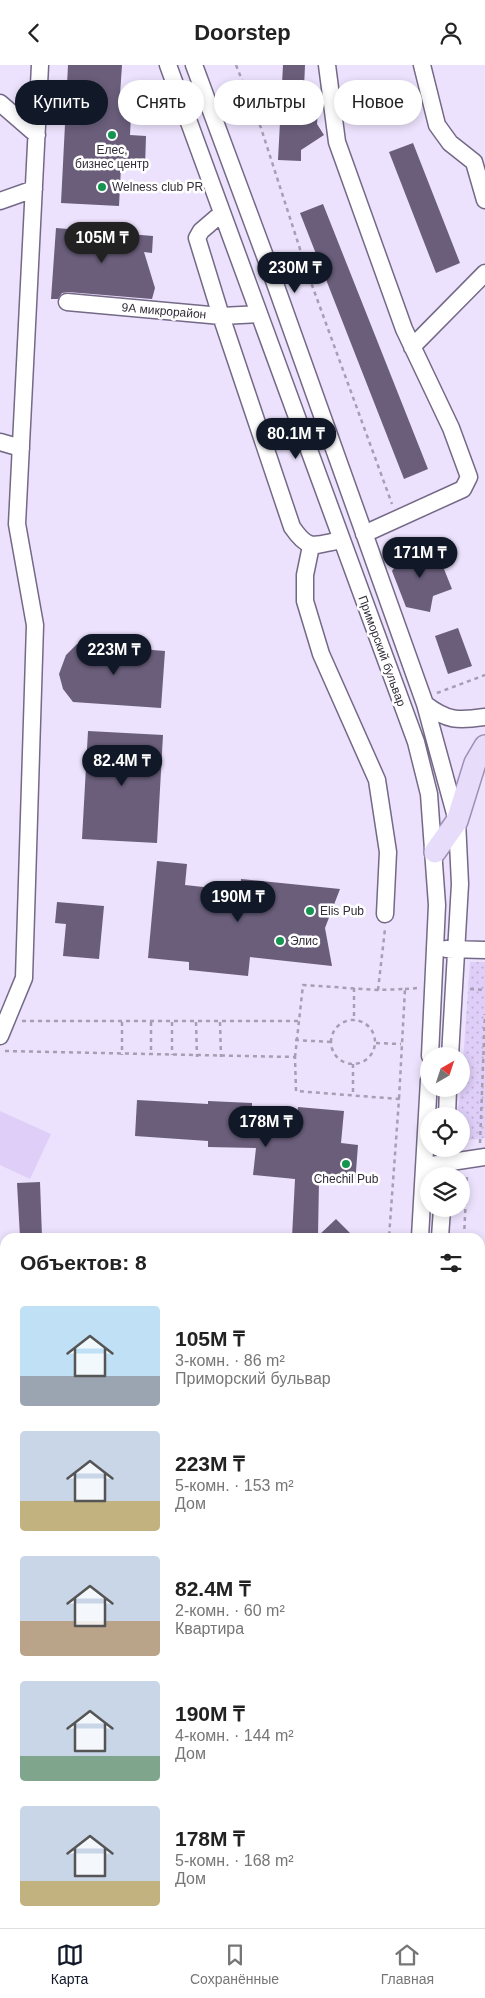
<!DOCTYPE html>
<html lang="ru">
<head>
<meta charset="utf-8">
<style>
  :root { --surface:#fff; --page:#f2f2f2; --text:#222; --muted:#767676; --line:#e0e0e0; --accent:#111827 }
  body { margin:0; font-family:Arial,sans-serif; background:var(--page); color:var(--text); height:100vh; display:flex; flex-direction:column; font-size:19px; white-space:nowrap }
  * { box-sizing:border-box; margin:0 }
  p { font-size:16px; color:var(--muted) }
  .icon { flex:none; width:28px; height:28px; fill:none; stroke:currentColor; stroke-width:2; stroke-linecap:round; stroke-linejoin:round }
  .map { position:relative; flex:1; overflow:hidden }
  .details { position:absolute; left:0px; top:1168px; width:485px; height:696px; display:flex; flex-direction:column; background:var(--surface); border-radius:15px 15px 0 0; box-shadow:0 2px 8px #0003 }
  .details>* { flex:none }
  .banner { position:absolute; left:15px; top:15px; width:455px; height:45px; display:flex; gap:10px }
  .needle { width:32px; rotate:39deg }
  .tools { position:absolute; left:420px; top:982px; display:grid; gap:10px }
  .tools a { display:grid; place-items:center; width:50px; height:50px; border-radius:50%; background:var(--surface); box-shadow:0 2px 8px #0003; font-size:25px }
  .price { position:absolute; translate:-50% -42px; padding:0 11px; border-radius:18px; background:var(--accent); color:#fff; font-size:16px; line-height:32px; filter:drop-shadow(0 1px 2px #0008) }
  .price::after { content:''; position:absolute; left:50%; top:30px; width:15px; height:11px; margin-left:-8px; background:inherit; clip-path:polygon(0 0,100% 0,50% 100%) }
  .price.selected { background:#222; color:#fff }
  ul { padding:0; list-style:none }
  li { display:flex; align-items:center; gap:15px; height:125px; padding:0 20px }
  li span { display:grid; place-items:center; flex:none; width:140px; height:100px; border-radius:5px; color:#555 }
  li>.icon { margin-inline-start:auto }
  span .icon { width:60px; height:60px; fill:#fffc; stroke-width:1 }
  li b { font-size:21px }
  h2 { display:flex; justify-content:space-between; align-items:center; height:60px; padding:0 20px; font-size:21px }
  .chip { padding:0 18px; border-radius:22px; background:var(--surface); box-shadow:0 2px 8px #0003; font-size:18px; line-height:45px }
  .chip.selected { background:var(--accent); color:#fff }
  header { display:flex; justify-content:space-between; align-items:center; height:65px; padding:0 20px; background:var(--surface); font-size:22px; font-weight:800 }
  .tabs { display:flex; justify-content:space-around; align-items:center; height:70px; border-top:1px solid var(--line); background:var(--surface); font-size:14px; color:var(--muted) }
  .tabs a { display:grid; justify-items:center; gap:2px }
  .tabs .selected { color:var(--accent) }
  .map>svg:first-child { display:block }
  .grass { fill:#decef8 }
  .park { fill:url(#park-dots) }
  .building { fill:#6a5e7b }
  .lines { fill:none; stroke-linecap:round; stroke-linejoin:round }
  .minor-casing { stroke:#746986; stroke-width:19 }
  .major-casing { stroke:#9f8fb5; stroke-width:24 }
  .path { stroke:#a69eb3; stroke-width:2.5; stroke-dasharray:4 4; stroke-linecap:butt }
  .minor { stroke:#fff; stroke-width:16 }
  .major { stroke:#e8dcfb; stroke-width:21 }
  .poi-dot { fill:#169451; stroke:#fff; stroke-width:2 }
  .labels { text-anchor:middle; dominant-baseline:central; stroke-width:5; stroke-linejoin:round; paint-order:stroke }
  .poi-label { font-size:12px; fill:#322d39; stroke:#fff; text-anchor:start }
  .street-label { font-size:12px; fill:#322d39; stroke:#fff }
</style>
</head>
<body>
<header><svg class="icon" aria-label="back" viewBox="0 0 24 24"><path d="M15 5l-7 7 7 7"/></svg>Doorstep<svg class="icon" aria-label="person" viewBox="0 0 24 24"><circle cx="12" cy="8" r="4"/><path d="M4 21q1-7 8-7t8 7"/></svg></header>
<div class="map">
<svg width="485" height="1863" viewBox="0 0 485 1863">
  <defs>
    <pattern id="park-dots" width="8" height="8" patternUnits="userSpaceOnUse" patternTransform="scale(1.25)"><rect width="8" height="8" fill="#decef8"/><path d="M2 2h.1M6 6h.1" fill="none" stroke="#bfb1d5" stroke-width="1.8" stroke-linecap="round"/></pattern>
  </defs>
  <rect width="100%" height="100%" fill="#ece2fd"/>
  <path class="grass" d="M0 1046 51 1069 30 1114 0 1100Z"/>
  <path class="park" d="M470 897H485V1073L461 1076V1051H457L461 1024Z"/>
  <path class="building" d="M68 0H122L120 30H132L130 70 146 71 145 103 121 102 119 141 61 138Z
    M283 0H305L303 47H318L317 59 324 70 301 85V96L278 95Z
    M413 78 460 198 436 208 389 87Z
    M323 139 428 404 404 414 300 148Z
    M56 163 153 171 152 188 144 187 155 223 152 234 68 227 62 228 58 234H51Z
    M408 481 427 493 438 489 452 524 433 531 430 547 406 542 392 506Z
    M458 563 472 601 448 609 435 571Z
    M77 579 165 586 161 643 73 637 63 624 59 609 66 590Z
    M88 666 163 670 157 778 82 774Z
    M157 796 187 799 185 820 240 826 241 814 340 824 325 863 332 901 250 892 248 911 189 905V897L148 893Z
    M57 837 104 841 99 894 63 891 66 859 55 858Z
    M137 1035 208 1039V1036L252 1038V1057L296 1061 298 1042 344 1046 341 1078 358 1080 355 1119 319 1116 318 1171 336 1154 354 1172H292L295 1114 253 1110 256 1083 208 1082V1076L135 1071Z
    M40 1117 42 1172H20L17 1118Z"/>
  <g class="lines">
    <g class="minor-casing">
      <path id="minor" d="M168 0 416 677 429 729 437 840 430 991
        M194 0 272 210 425 639 457 756 460 819 450 991
        M327 0 337 77 404 264 451 363 469 412 463 424 364 469
        M422 0 437 60 450 78 474 97 485 135
        M0 38 37 70
        M0 136 34 124
        M222 148 201 166 197 173 221 251 259 249
        M67 237 221 251 292 462C309 487 314 480 342 475
        M412 282 485 208
        M0 377 21 383
        M311 481 305 510V536L321 589 377 715 388 787 385 849
        M425 639C447 656 458 656 485 652
        M446 884 485 885
        M0 971 24 913 35 560 17 459 40 0
        M447 1051 448 1024
        M425 1101 485 1092
        M444 1111 445 1084
        M420 1172 429 1015
        M440 1172 442 1144
        M0 1337 5 1338
        M480 1436H485
        M480 1713H485
        M379 1863 380 1859
        M399 1863V1859"/>
    </g>
    <g class="major-casing">
      <path id="major" d="M435 787 457 756 475 698 485 681"/>
    </g>
    <path class="path" d="M236 0 261 63 309 212 392 439
      M437 628 485 610
      M354 923V956
      M405 924 418 923
      M470 924 485 925
      M378 925 385 864
      M331 977a22 22 0 1 1 44 0a22 22 0 1 1-44 0Z
      M22 956H298
      M122 957V990
      M151 957V990
      M172 957V990
      M196 957 197 992
      M220 957 221 992
      M295 975 331 977
      M376 978 401 979
      M5 986 295 992 296 1026 399 1034 389 1172
      M295 992 303 920 378 925 405 924 399 1034
      M353 999V1030
      M480 1078 485 949
      M464 1172 467 1109
      M427 1863V1859"/>
    <use href="#minor" class="minor"/>
    <use href="#major" class="major"/>
  </g>
  <g class="poi-dot">
    <circle cx="112" cy="70" r="5"/>
    <circle cx="102" cy="122" r="5"/>
    <circle cx="310" cy="846" r="5"/>
    <circle cx="280" cy="876" r="5"/>
    <circle cx="346" cy="1099" r="5"/>
  </g>
  <g class="labels">
    <g class="poi-label">
      <text x="112" y="85" text-anchor="middle">Елес,<tspan x="112" dy="14">бизнес центр</tspan></text>
      <text x="112" y="122">Welness club PR</text>
      <text x="320" y="846">Elis Pub</text>
      <text x="290" y="876">Элис</text>
      <text x="346" y="1114" text-anchor="middle">Chechil Pub</text>
    </g>
    <g class="street-label">
      <text transform="translate(164 246) rotate(5)">9А микрорайон</text>
      <text transform="translate(382 586) rotate(70)">Приморский бульвар</text>
    </g>
  </g>
</svg>
<div class="tools">
<a><svg class="needle" viewBox="-14 -14 28 28"><path d="M0-13l5 13h-10z" fill="#e53935"/><path d="M0 13l5-13h-10z" fill="#767676"/></svg></a>
<a><svg class="icon" aria-label="locate" viewBox="0 0 24 24"><circle cx="12" cy="12" r="6"/><path d="M12 2v4M12 18v4M2 12h4M18 12h4"/></svg></a>
<a><svg class="icon" aria-label="layers" viewBox="0 0 24 24"><path d="M12 4l9 5-9 5-9-5zM3 14l9 5 9-5"/></svg></a>
</div>
<b class="price selected" style="left:102px;top:199px">105M ₸</b>
<b class="price" style="left:295px;top:229px">230M ₸</b>
<b class="price" style="left:296px;top:395px">80.1M ₸</b>
<b class="price" style="left:420px;top:514px">171M ₸</b>
<b class="price" style="left:114px;top:611px">223M ₸</b>
<b class="price" style="left:122px;top:722px">82.4M ₸</b>
<b class="price" style="left:238px;top:858px">190M ₸</b>
<b class="price" style="left:266px;top:1083px">178M ₸</b>
<div class="banner">
<a class="chip selected">Купить</a>
<a class="chip">Снять</a>
<a class="chip">Фильтры</a>
<a class="chip">Новое</a>
</div>
<section class="details">
<h2>Объектов: 8<svg class="icon" aria-label="filters" viewBox="0 0 24 24"><path d="M4 7h16M4 17h16"/><circle cx="9" cy="7" r="2"/><circle cx="15" cy="17" r="2"/></svg></h2>
<ul>
<li><span style="background:linear-gradient(#bfe0f5 70%,#9aa5b1 0)"><svg class="icon" aria-label="home" viewBox="0 0 24 24"><path d="M3 11l9-7 9 7M6 9v11h12V9"/></svg></span><div><b>105M ₸</b><p>3-комн. · 86 m²</p><p>Приморский бульвар</p></div></li>
<li><span style="background:linear-gradient(#c9d6e8 70%,#c2b280 0)"><svg class="icon" aria-label="home" viewBox="0 0 24 24"><path d="M3 11l9-7 9 7M6 9v11h12V9"/></svg></span><div><b>223M ₸</b><p>5-комн. · 153 m²</p><p>Дом</p></div></li>
<li><span style="background:linear-gradient(#c9d6e8 65%,#b9a48a 0)"><svg class="icon" aria-label="home" viewBox="0 0 24 24"><path d="M3 11l9-7 9 7M6 9v11h12V9"/></svg></span><div><b>82.4M ₸</b><p>2-комн. · 60 m²</p><p>Квартира</p></div></li>
<li><span style="background:linear-gradient(#c9d6e8 75%,#7fa58c 0)"><svg class="icon" aria-label="home" viewBox="0 0 24 24"><path d="M3 11l9-7 9 7M6 9v11h12V9"/></svg></span><div><b>190M ₸</b><p>4-комн. · 144 m²</p><p>Дом</p></div></li>
<li><span style="background:linear-gradient(#c9d6e8 75%,#c2b280 0)"><svg class="icon" aria-label="home" viewBox="0 0 24 24"><path d="M3 11l9-7 9 7M6 9v11h12V9"/></svg></span><div><b>178M ₸</b><p>5-комн. · 168 m²</p><p>Дом</p></div></li>
</ul>
</section>
</div>
<nav class="tabs">
<a class="selected"><svg class="icon" aria-label="map" viewBox="0 0 24 24"><path d="M3 6l6-2 6 2 6-2v14l-6 2-6-2-6 2zM9 4v14M15 6v14"/></svg>Карта</a>
<a><svg class="icon" aria-label="saved" viewBox="0 0 24 24"><path d="M7 4h10v16l-5-4-5 4z"/></svg>Сохранённые</a>
<a><svg class="icon" aria-label="home" viewBox="0 0 24 24"><path d="M3 11l9-7 9 7M6 9v11h12V9"/></svg>Главная</a>
</nav>
</body>
</html>
